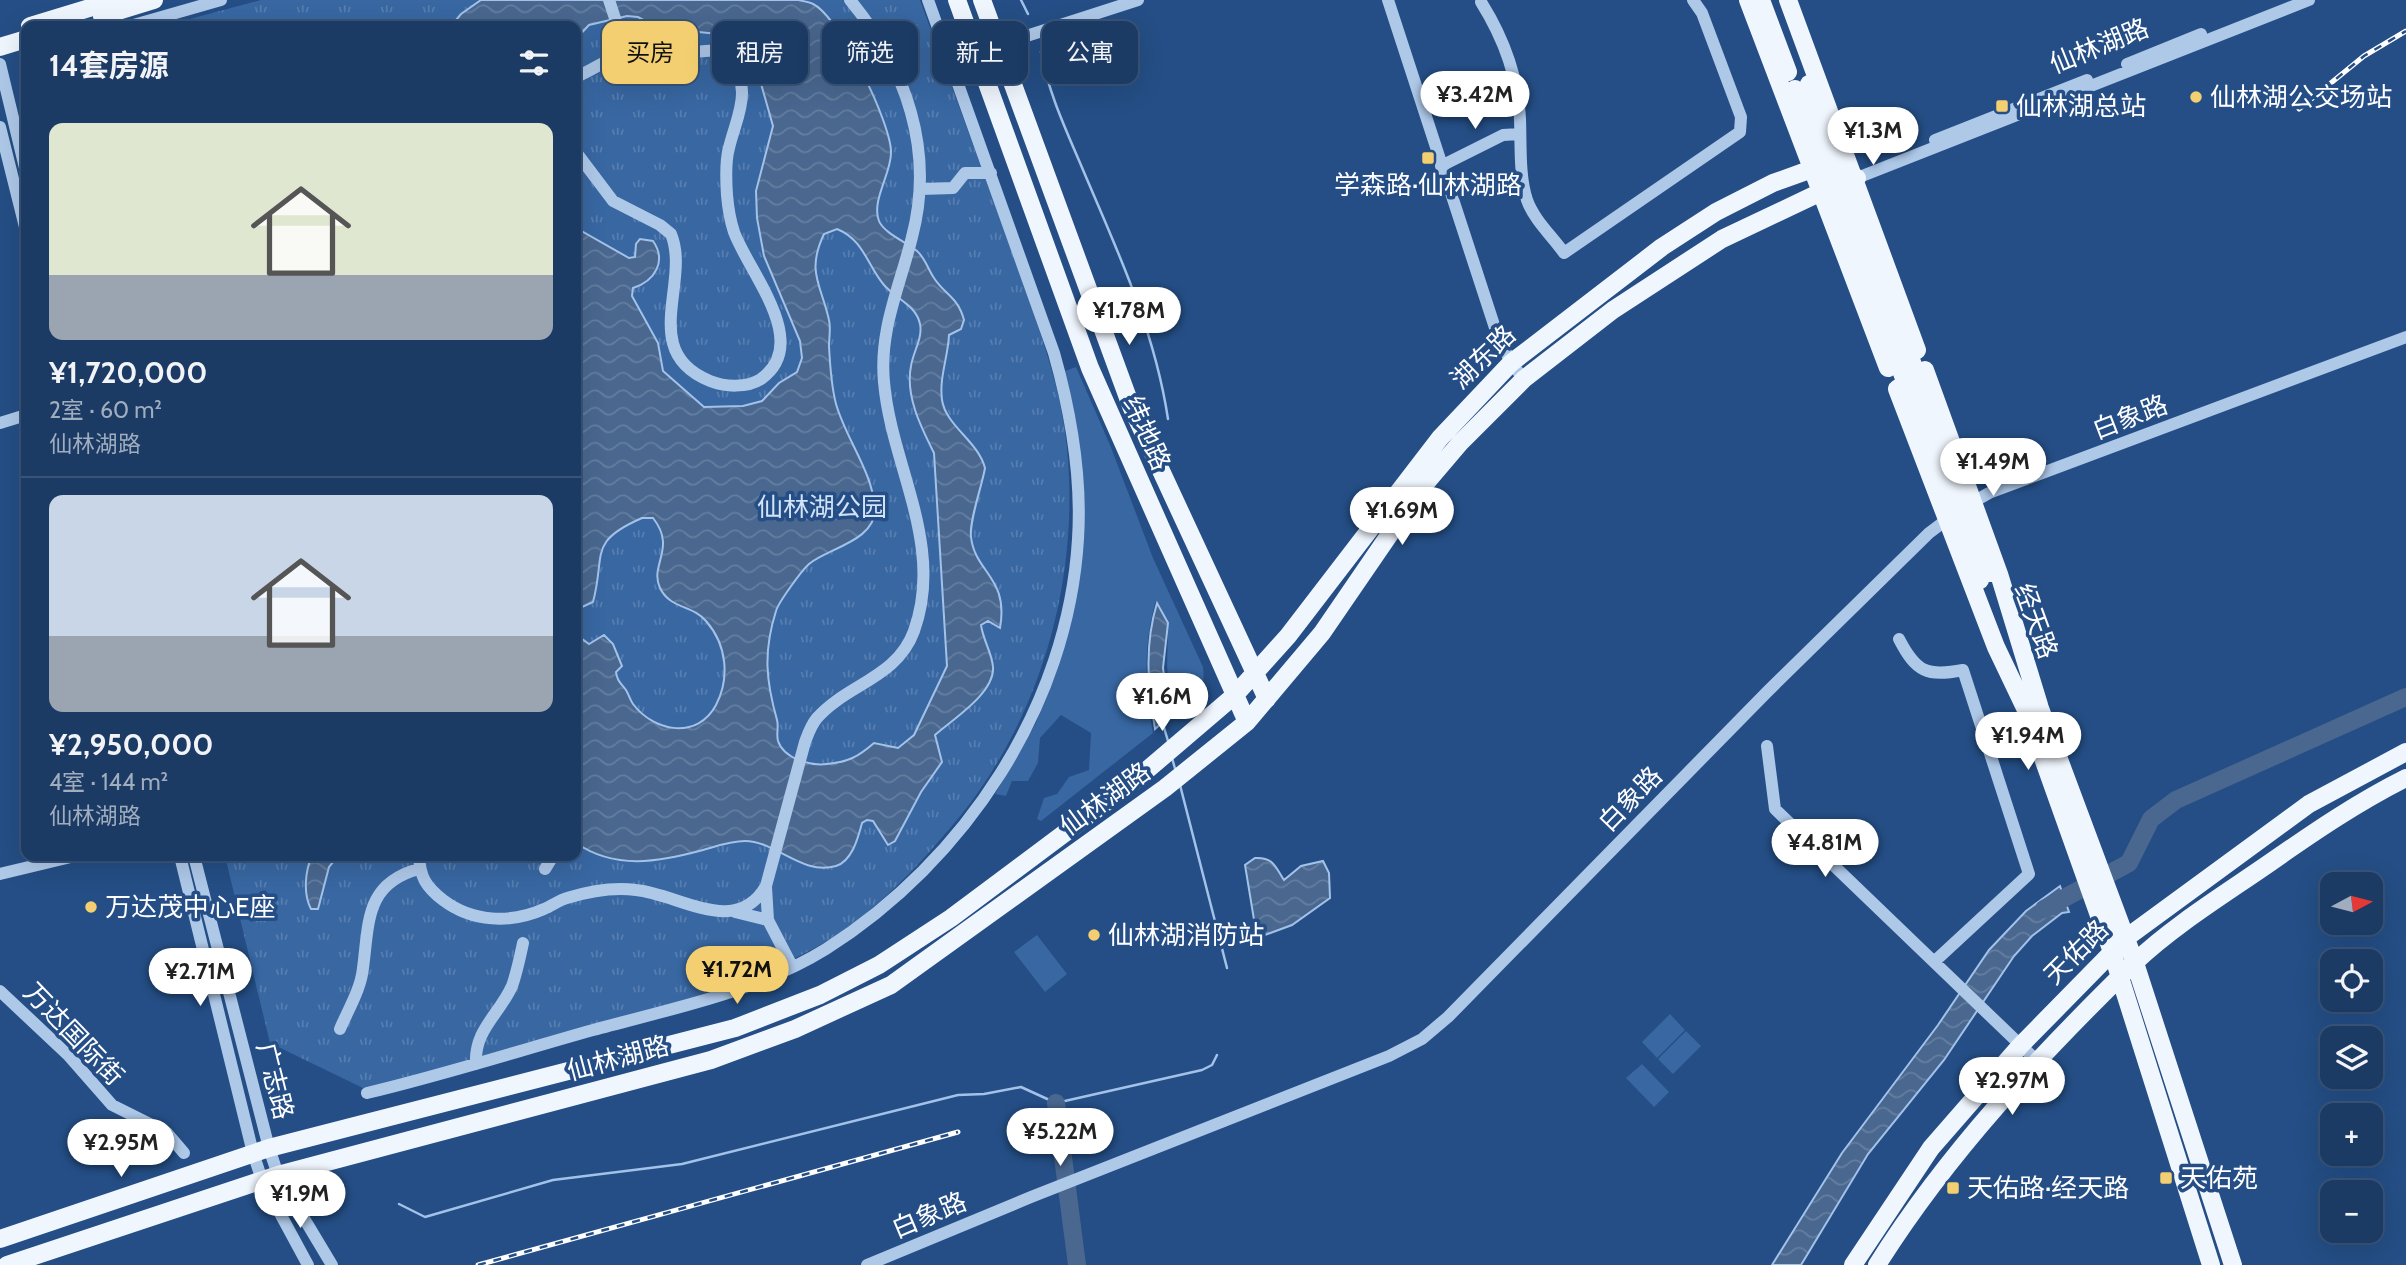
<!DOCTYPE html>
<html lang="zh">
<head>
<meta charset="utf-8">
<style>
  :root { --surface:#1b3a64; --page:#28456d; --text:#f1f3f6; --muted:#a0adbf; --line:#395478; --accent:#f3cf71 }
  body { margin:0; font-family:Cabin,"Noto Sans SC",sans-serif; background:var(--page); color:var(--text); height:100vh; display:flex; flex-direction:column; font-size:26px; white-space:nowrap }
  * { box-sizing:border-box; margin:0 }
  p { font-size:23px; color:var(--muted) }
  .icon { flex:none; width:38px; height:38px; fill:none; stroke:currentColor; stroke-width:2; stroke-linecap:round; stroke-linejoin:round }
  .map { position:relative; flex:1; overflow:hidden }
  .details { position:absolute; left:21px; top:21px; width:560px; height:840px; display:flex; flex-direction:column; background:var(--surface); border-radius:14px; box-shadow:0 7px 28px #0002,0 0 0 2px var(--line) }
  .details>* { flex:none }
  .hud { position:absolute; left:602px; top:21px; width:665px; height:63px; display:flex; gap:14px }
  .needle { width:46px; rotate:83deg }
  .controls { position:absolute; left:2320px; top:872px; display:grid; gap:14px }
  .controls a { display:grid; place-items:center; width:63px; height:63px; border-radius:14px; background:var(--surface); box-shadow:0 7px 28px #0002,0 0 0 2px var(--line); font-size:35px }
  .price { position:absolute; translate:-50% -60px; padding:0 16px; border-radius:24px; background:#fff; color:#222; font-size:23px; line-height:46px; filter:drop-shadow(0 2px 4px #0008) }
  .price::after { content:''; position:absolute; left:50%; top:42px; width:21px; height:16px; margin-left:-10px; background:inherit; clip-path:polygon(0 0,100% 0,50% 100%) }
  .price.current { background:var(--accent); color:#111 }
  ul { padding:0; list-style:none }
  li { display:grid; align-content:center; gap:14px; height:371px; padding:0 28px }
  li+li { border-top:2px solid var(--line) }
  li span { display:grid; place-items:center; height:217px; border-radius:14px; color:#555 }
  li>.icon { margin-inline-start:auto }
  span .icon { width:126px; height:126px; fill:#fffc; stroke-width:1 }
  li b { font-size:30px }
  h2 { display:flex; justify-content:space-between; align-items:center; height:84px; padding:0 28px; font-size:30px }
  .chip { padding:0 24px; border-radius:14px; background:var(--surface); box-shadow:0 7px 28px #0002,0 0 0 2px var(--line); font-size:24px; line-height:63px }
  .chip.current { background:var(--accent); color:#111 }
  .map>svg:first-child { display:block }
  .grass { fill:#3867a2 }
  .park { fill:url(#park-tufts) }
  .water { fill:url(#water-waves); stroke:#a2c2e9; stroke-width:2; fill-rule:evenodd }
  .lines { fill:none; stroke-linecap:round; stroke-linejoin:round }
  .stream { stroke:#a2c2e9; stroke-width:2.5 }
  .river { stroke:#49678f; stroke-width:18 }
  .minor { stroke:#aec8e8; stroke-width:12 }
  .major { stroke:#f0f6fe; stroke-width:18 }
  .rail-casing { stroke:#fff; stroke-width:5 }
  .rail { stroke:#244e85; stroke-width:2.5; stroke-dasharray:8; stroke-linecap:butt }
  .major-bridge { stroke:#f0f6fe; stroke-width:18 }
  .poi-dot { fill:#f3cf71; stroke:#244e85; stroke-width:2.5 }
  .labels { text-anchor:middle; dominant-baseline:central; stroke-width:7; stroke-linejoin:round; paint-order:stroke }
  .street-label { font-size:26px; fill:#fff; stroke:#244e85 }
  .poi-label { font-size:26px; fill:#fff; stroke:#244e85; text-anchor:start }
  .park-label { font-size:26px; fill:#d2e2f7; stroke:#244e85 }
</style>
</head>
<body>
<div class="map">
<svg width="2406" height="1265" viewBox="0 0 2406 1265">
  <defs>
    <pattern id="park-tufts" width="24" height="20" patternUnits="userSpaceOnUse" patternTransform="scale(1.75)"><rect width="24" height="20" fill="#3867a2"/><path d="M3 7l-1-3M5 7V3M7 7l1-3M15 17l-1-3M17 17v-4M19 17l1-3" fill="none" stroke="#567eb0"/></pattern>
    <pattern id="water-waves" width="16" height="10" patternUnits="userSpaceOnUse" patternTransform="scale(1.75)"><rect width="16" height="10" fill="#49678f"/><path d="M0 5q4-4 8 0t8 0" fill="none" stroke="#647ea0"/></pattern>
  </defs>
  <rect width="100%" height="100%" fill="#244e85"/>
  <path class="grass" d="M1076 367 1110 445 1153 558 1203 667C1206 689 1198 696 1181 710 1152 667 1182 636 1156 600 1143 646 1145 686 1153 733L1041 821 1037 819 1044 798 1057 794 1069 777 1089 770 1091 733 1061 715 1040 738 1038 763 1028 781H1012L1006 796 995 794 1036 723 1050 687 1062 653 1081 549 1065 371Z
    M1037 935 1067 974 1045 992 1014 952Z
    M1670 1014 1685 1030 1657 1058 1642 1042Z
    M1686 1031 1701 1046 1673 1074 1658 1059Z
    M1642 1064 1669 1092 1654 1107 1626 1078Z"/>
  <path class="park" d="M261 0H920C952 87 984 174 1015 261 1034 316 1057 373 1065 431 1083 565 1046 709 961 815 913 873 863 927 793 959 731 989 662 1006 596 1025 519 1046 442 1068 365 1089L270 1043 225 856H576V26H164Z"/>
  <path class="water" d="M481 0H798C802 1 809 2 813 4 840 17 892 125 891 153 891 174 871 201 879 221 884 233 906 242 917 251 925 258 928 269 934 278 945 295 958 297 964 320L961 329 949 335C948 357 939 378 942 400 946 426 978 441 985 468 982 486 969 521 971 537 975 573 1009 577 1000 628L988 621 981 625C983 640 992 653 993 667 995 693 953 719 935 735L942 762 921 792 895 841 888 845 873 821 867 820 862 823C858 838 852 861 836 866 802 876 776 841 745 841 730 841 717 846 703 850 659 862 615 870 576 843V228L629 258 635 257 636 244 640 239 653 241C667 261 655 281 633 288L632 296 658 343 663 371 704 407 743 406 762 401 779 383 797 372 802 358 800 341 764 256 757 218 756 191 773 126 756 66 746 50 727 35 699 32 671 35 638 17 627 16 589 25 576 39V26H451L461 14ZM837 229C864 240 867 265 884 285 896 299 916 305 920 324 923 338 913 352 911 366 905 396 921 427 934 453L947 666 914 735 898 748 874 743C858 757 848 762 827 764 811 766 784 759 778 741 776 734 779 727 777 720 766 681 763 652 776 611 778 603 802 570 809 564 828 548 876 541 875 508 872 471 846 439 836 404 831 385 830 366 829 346 829 338 831 328 829 320 821 284 806 272 824 234ZM642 518H653C677 548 649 565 660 588 670 609 693 605 706 621 727 645 730 678 716 705 698 739 655 733 633 704 630 700 629 695 626 690 621 683 617 681 616 672L622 666 613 644 604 635 589 644 577 635 582 607 593 602C606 554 587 542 642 518Z
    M1157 603 1168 623 1163 668 1167 699 1175 711 1155 729C1148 686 1144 646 1157 603Z
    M312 856H338L329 867 318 909H311C303 894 305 871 312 856Z
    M1255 858C1273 857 1275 866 1284 880L1301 866 1323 861 1329 873 1330 898 1292 925 1257 938 1245 865Z
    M2060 886 2069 912 2062 913 2032 936 2014 956 1944 1060 1868 1154 1801 1265H1772L1842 1153 1938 1025 1989 950 2026 911Z"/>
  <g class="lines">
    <path class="stream" d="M1021 0 1028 14
      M1041 52C1049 96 1069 136 1086 177 1120 256 1155 333 1168 419
      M1162 721 1168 741
      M1172 758 1176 772
      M1180 785 1227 968
      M399 1204 425 1217 553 1180 682 1164 958 1095 984 1094 1021 1087 1056 1103 1202 1070 1212 1065 1217 1055"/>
    <path class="river" d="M2044 909 2129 863 2151 819 2176 800 2406 697
      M1056 1103 1077 1265"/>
    <path class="minor" d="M609 0 626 52
      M1388 0 1496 331 1511 363 1524 379
      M1481 2C1503 37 1518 77 1520 119 1521 144 1519 176 1527 200 1534 220 1552 236 1564 253L1740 132 1741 117 1702 13 1693 0
      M130 26 221 0
      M977 52 1138 0
      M0 64 26 172
      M2127 64 2201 34
      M576 77C593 70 610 57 628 52 647 46 667 55 686 54 695 53 703 50 712 51 718 52 723 55 726 58 756 87 736 117 729 148 725 162 726 180 727 195 728 207 730 220 734 232 749 273 812 343 761 379 747 388 725 387 710 381 638 352 691 282 671 234L660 225 613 201 576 152
      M0 127 26 231
      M1935 140 2087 80
      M1441 166 1503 135 1520 134
      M1857 178 2309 0
      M921 189 953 188 965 173H991
      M0 423 26 415
      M1968 505 1989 493 2406 337
      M1899 639C1916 672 1927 677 1963 670L2029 874 1935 961
      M1767 746 1775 809 2036 1060
      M180 856 253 1153 262 1180 308 1265
      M194 856 269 1148 278 1175 332 1265
      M419 856C420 877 426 887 443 900 472 922 510 924 544 909 552 906 559 900 567 898 590 891 613 887 636 890 679 894 736 938 766 886L805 742C808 734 811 725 817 718 847 684 897 678 914 631 945 545 891 465 884 382 879 330 900 286 912 237 935 150 906 68 850 0
      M545 869 553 856
      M0 874 75 856
      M766 887 768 920 792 966
      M735 912 768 920
      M0 991 69 1056 112 1105 166 1132 184 1153
      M340 1029C348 1010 361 989 363 968 369 923 365 883 419 869
      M476 1064C474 1030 499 1015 512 986 517 972 520 957 523 943
      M367 1093C443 1075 518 1051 593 1030 670 1009 757 992 826 949 965 861 1068 706 1078 539 1082 476 1071 413 1054 353L928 0
      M867 1265 1031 1197 1389 1056 1422 1039 1448 1017 1768 691 1929 533 1953 515"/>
    <path class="major" d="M957 0 1090 368 1247 722
      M982 0 1131 406 1267 699
      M1748 0 1888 368 1917 350 1788 0
      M1761 0 1788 72
      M102 16 154 0
      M30 26 116 0
      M0 47 26 39
      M2035 695 2135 963 2233 1265
      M2024 705 2112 952 2211 1265
      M2028 714 1996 647 1897 389 1925 370 1999 574 2039 705
      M0 1239 269 1148 735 1028 820 995 879 965 951 918 1133 782 1235 695 1288 636 1440 438 1511 363 1662 247 1716 212 1773 183 1812 169 1837 168
      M7 1265 278 1175 711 1060 795 1029 891 985 1165 788 1247 722 1322 633 1420 490 1460 443 1524 379 1613 310 1722 239 1821 192 1857 178
      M1853 1265 1931 1148 2020 1046 2126 938 2309 804 2406 752
      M1877 1265C1948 1152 2039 1056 2134 963 2174 925 2225 894 2271 862 2314 832 2358 802 2406 778"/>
    <g class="rail-casing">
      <path id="rail" d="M2299 109 2364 56 2406 31
        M478 1265 958 1132"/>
    </g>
    <use href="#rail" class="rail"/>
    <path class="major-bridge" d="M1809 84 1990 573
      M1795 89 1980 580"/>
  </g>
  <g class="poi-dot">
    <circle cx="2196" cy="97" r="7"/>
    <rect x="1995" y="99" width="14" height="14" rx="3.5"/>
    <rect x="1421" y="151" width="14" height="14" rx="3.5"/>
    <circle cx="91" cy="907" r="7"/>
    <circle cx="1094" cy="935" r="7"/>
    <rect x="2159" y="1171" width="14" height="14" rx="3.5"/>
    <rect x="1946" y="1181" width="14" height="14" rx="3.5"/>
  </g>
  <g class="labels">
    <g class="street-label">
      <text transform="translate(2099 46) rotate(-22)">仙林湖路</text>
      <text transform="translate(1483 357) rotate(-44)">湖东路</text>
      <text transform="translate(2130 417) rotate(-21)">白象路</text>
      <text transform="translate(1147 433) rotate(66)">纬地路</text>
      <text transform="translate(2036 621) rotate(70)">经天路</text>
      <text transform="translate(1105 799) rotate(-36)">仙林湖路</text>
      <text transform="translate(1630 799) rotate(-46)">白象路</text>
      <text transform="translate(2076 952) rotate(-45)">天佑路</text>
      <text transform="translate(74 1034) rotate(46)">万达国际街</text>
      <text transform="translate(618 1058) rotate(-15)">仙林湖路</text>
      <text transform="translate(275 1081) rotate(76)">广志路</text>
      <text transform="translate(929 1215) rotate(-23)">白象路</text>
    </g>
    <g class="poi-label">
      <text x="2210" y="97">仙林湖公交场站</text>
      <text x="2016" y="106">仙林湖总站</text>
      <text x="1428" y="185" text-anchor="middle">学森路·仙林湖路</text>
      <text x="105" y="907">万达茂中心E座</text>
      <text x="1108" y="935">仙林湖消防站</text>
      <text x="2180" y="1178">天佑苑</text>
      <text x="1967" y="1188">天佑路·经天路</text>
    </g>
    <g class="park-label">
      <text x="822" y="507">仙林湖公园</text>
    </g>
  </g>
</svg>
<div class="controls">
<a><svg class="needle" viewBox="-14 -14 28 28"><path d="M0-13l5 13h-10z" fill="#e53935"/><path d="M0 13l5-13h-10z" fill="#a0adbf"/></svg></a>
<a><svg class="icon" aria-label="locate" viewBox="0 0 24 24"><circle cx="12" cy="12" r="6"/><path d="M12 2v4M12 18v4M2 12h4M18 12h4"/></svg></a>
<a><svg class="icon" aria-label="layers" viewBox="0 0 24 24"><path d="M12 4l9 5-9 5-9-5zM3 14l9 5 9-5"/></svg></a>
<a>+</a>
<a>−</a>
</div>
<b class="price" style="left:1475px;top:131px">¥3.42M</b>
<b class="price" style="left:1873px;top:167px">¥1.3M</b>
<b class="price" style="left:1129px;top:347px">¥1.78M</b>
<b class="price" style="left:1993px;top:498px">¥1.49M</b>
<b class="price" style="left:1402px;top:547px">¥1.69M</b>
<b class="price" style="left:1162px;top:733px">¥1.6M</b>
<b class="price" style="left:2028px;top:772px">¥1.94M</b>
<b class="price" style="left:1825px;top:879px">¥4.81M</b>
<b class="price current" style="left:737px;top:1006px">¥1.72M</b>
<b class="price" style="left:200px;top:1008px">¥2.71M</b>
<b class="price" style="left:2012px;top:1117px">¥2.97M</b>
<b class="price" style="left:1060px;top:1168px">¥5.22M</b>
<b class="price" style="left:121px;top:1179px">¥2.95M</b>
<b class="price" style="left:300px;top:1230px">¥1.9M</b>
<div class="hud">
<a class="chip current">买房</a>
<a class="chip">租房</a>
<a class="chip">筛选</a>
<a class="chip">新上</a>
<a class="chip">公寓</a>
</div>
<section class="details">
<h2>14套房源<svg class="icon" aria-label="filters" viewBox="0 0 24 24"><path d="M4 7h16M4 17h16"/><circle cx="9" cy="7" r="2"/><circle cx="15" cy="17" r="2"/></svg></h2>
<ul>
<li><span style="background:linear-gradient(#dfe7d0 70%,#9aa5b1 0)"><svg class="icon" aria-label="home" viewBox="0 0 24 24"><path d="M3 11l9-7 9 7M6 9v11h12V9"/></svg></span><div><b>¥1,720,000</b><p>2室 · 60 m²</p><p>仙林湖路</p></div></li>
<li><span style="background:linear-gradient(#c9d6e8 65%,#9aa5b1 0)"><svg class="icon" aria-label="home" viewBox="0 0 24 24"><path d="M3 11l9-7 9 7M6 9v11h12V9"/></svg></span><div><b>¥2,950,000</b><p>4室 · 144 m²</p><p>仙林湖路</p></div></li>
</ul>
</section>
</div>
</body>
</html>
